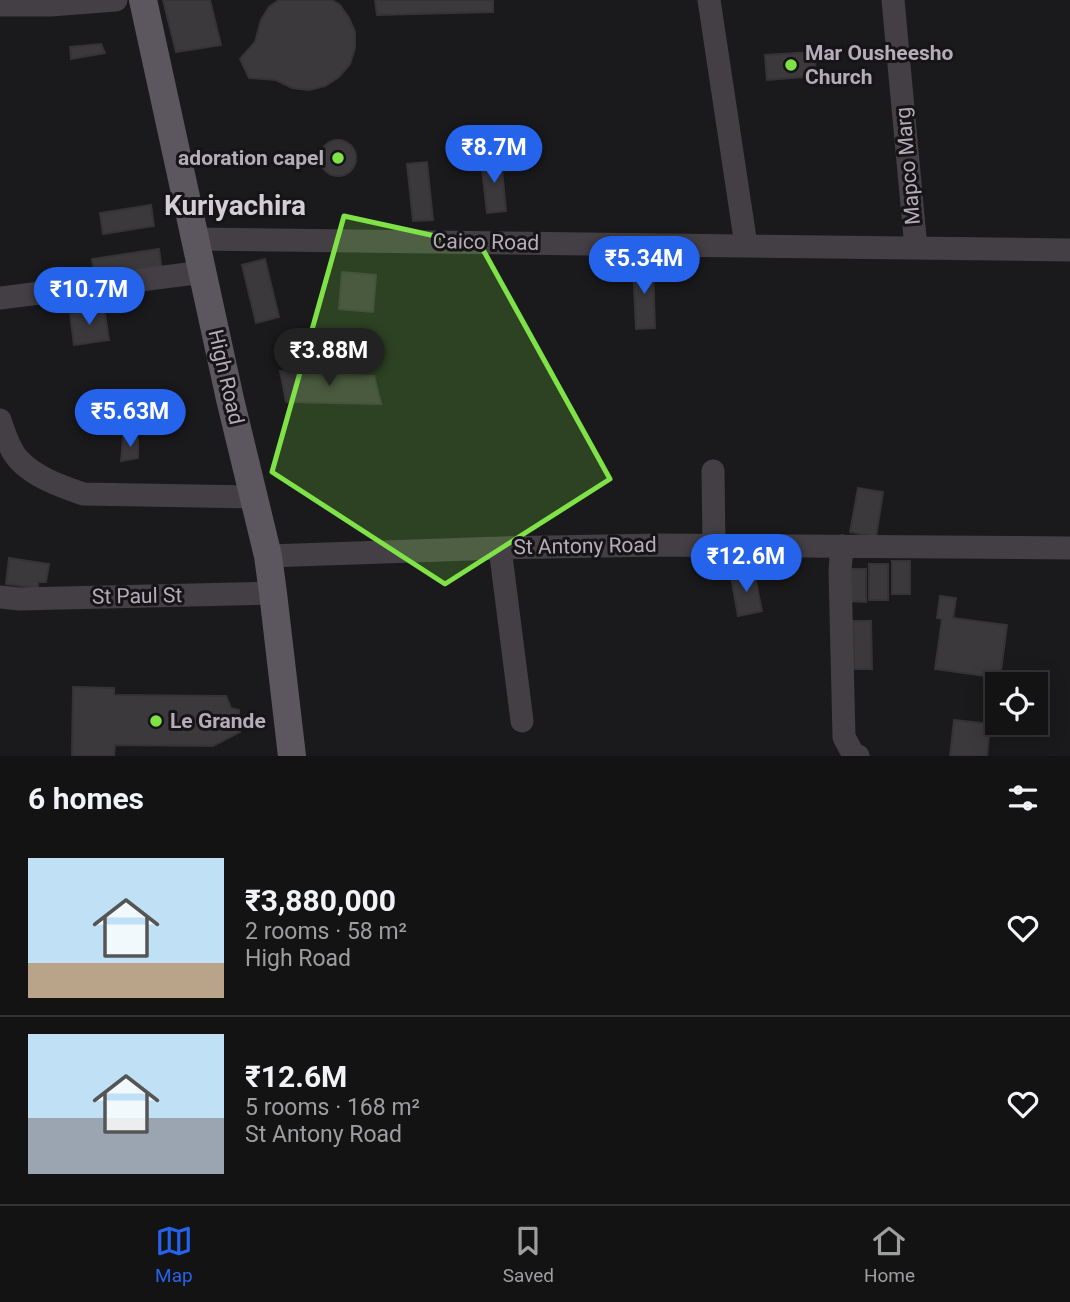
<!DOCTYPE html>
<html lang="en">
<head>
<meta charset="utf-8">
<style>
  :root { --surface:#141314; --page:#1d1c1d; --text:#f1f3f6; --muted:#9d9ea0; --line:#333234; --accent:#2563eb }
  body { margin:0; font-family:Roboto,sans-serif; background:var(--page); color:var(--text); height:100vh; display:flex; flex-direction:column; font-size:26px; white-space:nowrap }
  * { box-sizing:border-box; margin:0 }
  p { font-size:23px; color:var(--muted) }
  .icon { flex:none; width:38px; height:38px; fill:none; stroke:currentColor; stroke-width:2; stroke-linecap:round; stroke-linejoin:round }
  .map { position:relative; height:756px; overflow:hidden }
  .panel { display:flex; flex-direction:column; background:var(--surface); flex:1 }
  .panel>* { flex:none }
  .tools { position:absolute; left:985px; top:672px; display:grid; gap:14px }
  .tools a { display:grid; place-items:center; width:63px; height:63px; border-radius:0px; background:var(--surface); box-shadow:0 4px 18px #0003,0 0 0 2px var(--line); font-size:35px }
  .price { position:absolute; translate:-50% -60px; padding:0 16px; border-radius:24px; background:var(--accent); color:#fff; font-size:23px; line-height:46px; filter:drop-shadow(0 2px 4px #0008) }
  .price::after { content:''; position:absolute; left:50%; top:42px; width:21px; height:16px; margin-left:-10px; background:inherit; clip-path:polygon(0 0,100% 0,50% 100%) }
  .price.on { background:#222; color:#fff }
  ul { padding:0; list-style:none }
  li { display:flex; align-items:center; gap:21px; height:175px; padding:0 28px }
  li+li { border-top:2px solid var(--line) }
  li span { display:grid; place-items:center; flex:none; width:196px; height:140px; border-radius:0px; color:#555 }
  li>.icon { margin-inline-start:auto }
  span .icon { width:84px; height:84px; fill:#fffc; stroke-width:1 }
  li b { font-size:30px }
  h2 { display:flex; justify-content:space-between; align-items:center; height:84px; padding:0 28px; font-size:30px }
  .dock { display:flex; justify-content:space-around; align-items:center; height:98px; border-top:2px solid var(--line); background:var(--surface); font-size:19px; color:var(--muted) }
  .dock a { display:grid; justify-items:center; gap:4px }
  .dock .on { color:var(--accent) }
  .map>svg:first-child { display:block }
  .building { fill:#3c393c; stroke:#363336; stroke-width:2 }
  .lines { fill:none; stroke-linecap:round; stroke-linejoin:round }
  .minor { stroke:#433f44; stroke-width:23 }
  .major { stroke:#5c565e; stroke-width:28 }
  .marked { fill:#7fe348; fill-opacity:0.2; stroke:#7fe348; stroke-width:5; stroke-linejoin:round }
  .poi-dot { fill:#7fe348; stroke:#161416; stroke-width:2.5 }
  .labels { text-anchor:middle; dominant-baseline:central; stroke-width:6; stroke-linejoin:round; paint-order:stroke }
  .poi-label { font-size:21px; font-weight:bold; fill:#b5acb9; stroke:#161416; text-anchor:start }
  .street-label { font-size:21px; fill:#b5acb9; stroke:#161416 }
  .district-label { font-size:28px; font-weight:bold; fill:#d3cdd5; stroke:#161416 }
</style>
</head>
<body>
<div class="map">
<svg width="1070" height="756" viewBox="0 0 1070 756">
  <rect width="100%" height="100%" fill="#1a191b"/>
  <path class="building" d="M163 0H210L221 45 176 52Z
    M279 0H332L340 5 349 18 355 32V48L350 64 339 77 325 86 309 90 292 88 276 80 249 78 240 59 255 42 261 20 269 7Z
    M375 0H493V12L377 15Z
    M101 44 105 53 71 59 70 47Z
    M813 52 817 76 767 80 765 55Z
    M320 158a18 18 0 1 1 36 0a18 18 0 1 1-36 0Z
    M501 158 506 211 487 213 481 160Z
    M427 162 433 220 413 221 407 164Z
    M151 205 154 226 103 234 100 213Z
    M159 249 162 271 95 280 92 259Z
    M265 259 279 317 256 323 242 265Z
    M633 265H653L655 328 636 329Z
    M342 272 376 275 373 312 339 309Z
    M104 308 109 340 74 345 70 313Z
    M280 371 374 376 381 404 286 402Z
    M123 437 138 439V458L121 461Z
    M858 488 883 492 876 537 850 532Z
    M9 558 49 564 46 582H38V588L6 584Z
    M892 561H910V594H892Z
    M869 564H888V600H869Z
    M846 569H866V602L846 601Z
    M754 572 762 611 738 616 731 577Z
    M940 596 956 598 953 618 1007 625 1000 678 935 669 942 619 937 618Z
    M853 621H871L872 669H854Z
    M73 687 114 688V695L226 696 231 708 239 710 240 732 213 746 115 745 114 756H72Z
    M954 720 990 724 987 756H950Z"/>
  <g class="lines">
    <path class="minor" d="M709 0 746 245
      M893 0 916 248
      M0 5H50L116 0
      M195 239 1070 250
      M0 298 203 272
      M0 420C4 432 10 451 19 460 36 478 61 486 83 494L254 497
      M713 471 714 545
      M842 546 840 571 844 737 853 754 858 756
      M500 548 522 721
      M268 556 500 548 658 545 1070 548
      M0 597 20 599 273 593"/>
    <path class="major" d="M143 0 230 399 268 556 273 593 292 756"/>
  </g>
  <path class="marked" d="M344 216 481 246 610 479 445 584 272 472Z"/>
  <g class="poi-dot">
    <circle cx="791" cy="65" r="7"/>
    <circle cx="338" cy="158" r="7"/>
    <circle cx="156" cy="721" r="7"/>
  </g>
  <g class="labels">
    <g class="poi-label">
      <text x="805" y="53">Mar Ousheesho<tspan x="805" dy="24">Church</tspan></text>
      <text x="324" y="158" text-anchor="end">adoration capel</text>
      <text x="170" y="721">Le Grande</text>
    </g>
    <g class="street-label">
      <text transform="translate(908 166) rotate(-95)">Mapco Marg</text>
      <text transform="translate(486 242) rotate(1)">Caico Road</text>
      <text transform="translate(226 377) rotate(77)">High Road</text>
      <text transform="translate(585 546) rotate(-1)">St Antony Road</text>
      <text transform="translate(137 596) rotate(-1)">St Paul St</text>
    </g>
    <g class="district-label">
      <text x="235" y="205">Kuriyachira</text>
    </g>
  </g>
</svg>
<div class="tools">
<a><svg class="icon" aria-label="locate" viewBox="0 0 24 24"><circle cx="12" cy="12" r="6"/><path d="M12 2v4M12 18v4M2 12h4M18 12h4"/></svg></a>
</div>
<b class="price" style="left:494px;top:185px">₹8.7M</b>
<b class="price" style="left:644px;top:296px">₹5.34M</b>
<b class="price" style="left:89px;top:327px">₹10.7M</b>
<b class="price on" style="left:329px;top:388px">₹3.88M</b>
<b class="price" style="left:130px;top:449px">₹5.63M</b>
<b class="price" style="left:746px;top:594px">₹12.6M</b>
</div>
<section class="panel">
<h2>6 homes<svg class="icon" aria-label="filters" viewBox="0 0 24 24"><path d="M4 7h16M4 17h16"/><circle cx="9" cy="7" r="2"/><circle cx="15" cy="17" r="2"/></svg></h2>
<ul>
<li><span style="background:linear-gradient(#bfe0f5 75%,#b9a48a 0)"><svg class="icon" aria-label="home" viewBox="0 0 24 24"><path d="M3 11l9-7 9 7M6 9v11h12V9"/></svg></span><div><b>₹3,880,000</b><p>2 rooms · 58 m²</p><p>High Road</p></div><svg class="icon" aria-label="heart" viewBox="0 0 24 24"><path d="M12 20l-8-8c-3-5 5-10 8-4 3-6 11-1 8 4z"/></svg></li>
<li><span style="background:linear-gradient(#bfe0f5 60%,#9aa5b1 0)"><svg class="icon" aria-label="home" viewBox="0 0 24 24"><path d="M3 11l9-7 9 7M6 9v11h12V9"/></svg></span><div><b>₹12.6M</b><p>5 rooms · 168 m²</p><p>St Antony Road</p></div><svg class="icon" aria-label="heart" viewBox="0 0 24 24"><path d="M12 20l-8-8c-3-5 5-10 8-4 3-6 11-1 8 4z"/></svg></li>
</ul>
</section>
<nav class="dock">
<a class="on"><svg class="icon" aria-label="map" viewBox="0 0 24 24"><path d="M3 6l6-2 6 2 6-2v14l-6 2-6-2-6 2zM9 4v14M15 6v14"/></svg>Map</a>
<a><svg class="icon" aria-label="saved" viewBox="0 0 24 24"><path d="M7 4h10v16l-5-4-5 4z"/></svg>Saved</a>
<a><svg class="icon" aria-label="home" viewBox="0 0 24 24"><path d="M3 11l9-7 9 7M6 9v11h12V9"/></svg>Home</a>
</nav>
</body>
</html>
